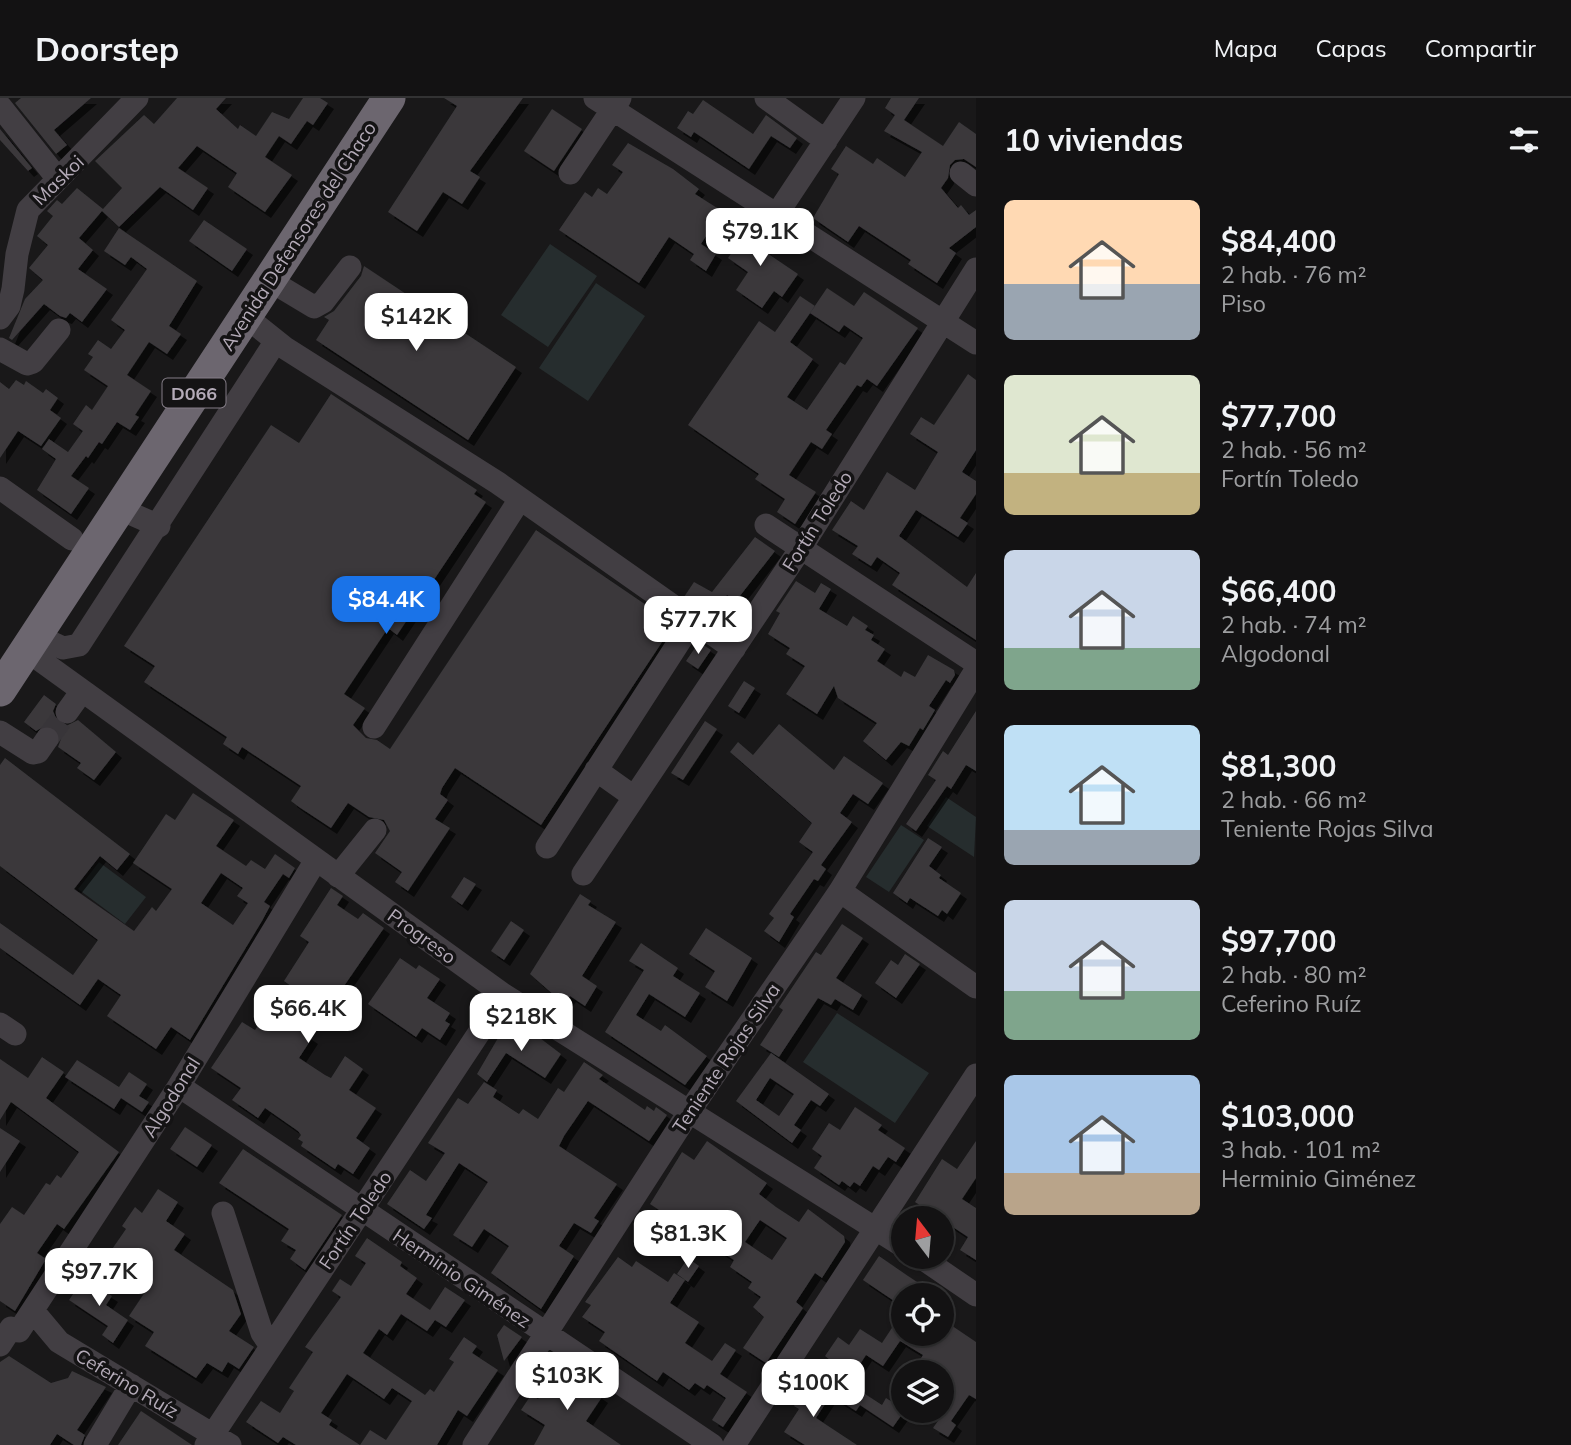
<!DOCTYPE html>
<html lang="es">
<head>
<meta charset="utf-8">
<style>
  :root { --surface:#131213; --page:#202021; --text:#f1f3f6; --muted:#9d9ea0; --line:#323233; --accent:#1a73e8 }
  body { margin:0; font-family:Mulish,sans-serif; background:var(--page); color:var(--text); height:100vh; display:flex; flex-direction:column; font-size:26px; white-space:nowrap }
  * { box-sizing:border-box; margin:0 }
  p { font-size:23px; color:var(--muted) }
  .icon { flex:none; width:38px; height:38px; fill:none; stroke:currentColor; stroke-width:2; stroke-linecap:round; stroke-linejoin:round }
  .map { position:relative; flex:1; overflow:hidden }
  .sheet { display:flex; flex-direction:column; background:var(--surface); width:595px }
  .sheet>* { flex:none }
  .needle { width:46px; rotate:344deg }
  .tools { position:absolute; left:891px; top:1108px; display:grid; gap:14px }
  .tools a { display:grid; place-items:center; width:63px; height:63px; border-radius:50%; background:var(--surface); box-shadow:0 2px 5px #0004,0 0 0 2px var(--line); font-size:35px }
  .price { position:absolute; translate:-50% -60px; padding:0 16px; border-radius:14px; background:#fff; color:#222; font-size:23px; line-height:46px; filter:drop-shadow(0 2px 4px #0008) }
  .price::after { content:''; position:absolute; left:50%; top:42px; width:21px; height:16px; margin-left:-10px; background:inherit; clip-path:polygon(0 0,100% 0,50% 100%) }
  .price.on { background:var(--accent); color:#fff }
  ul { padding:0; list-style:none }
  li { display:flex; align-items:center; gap:21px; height:175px; padding:0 28px }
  li span { display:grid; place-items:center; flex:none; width:196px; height:140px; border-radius:10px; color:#555 }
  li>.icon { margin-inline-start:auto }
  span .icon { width:84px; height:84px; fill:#fffc; stroke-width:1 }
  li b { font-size:30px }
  h2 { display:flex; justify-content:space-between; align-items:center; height:84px; padding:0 28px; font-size:30px }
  header { display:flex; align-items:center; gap:42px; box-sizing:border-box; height:98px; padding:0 35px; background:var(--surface); border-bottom:2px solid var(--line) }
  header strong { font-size:33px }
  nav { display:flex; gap:38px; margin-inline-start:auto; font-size:24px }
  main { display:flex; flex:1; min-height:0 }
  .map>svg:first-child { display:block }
  .green { fill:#262d2e }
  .building { fill:#3a383b; fill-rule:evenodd; filter:url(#shadow) }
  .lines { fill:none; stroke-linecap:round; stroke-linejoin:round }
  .minor-tunnel { stroke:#383539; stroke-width:23; stroke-dasharray:23 11; stroke-linecap:butt }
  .minor { stroke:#423e43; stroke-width:23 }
  .highway { stroke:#6c666f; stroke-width:33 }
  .labels { text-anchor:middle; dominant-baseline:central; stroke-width:7; stroke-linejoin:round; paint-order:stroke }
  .shield { fill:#141314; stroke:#847d87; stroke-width:2 }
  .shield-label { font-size:18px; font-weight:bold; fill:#b4abb8 }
  .street-label { font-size:19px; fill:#b4abb8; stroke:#141314 }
</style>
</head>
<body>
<header>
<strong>Doorstep</strong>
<nav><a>Mapa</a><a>Capas</a><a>Compartir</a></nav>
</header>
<main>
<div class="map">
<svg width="976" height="1347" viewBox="0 0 976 1347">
  <defs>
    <filter id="shadow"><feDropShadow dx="6" dy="6" stdDeviation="0" flood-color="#0009"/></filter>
  </defs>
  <rect width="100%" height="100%" fill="#191819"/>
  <path class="green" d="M550 146 597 178 548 249 501 217Z
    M596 185 645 218 588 303 539 270Z
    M946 699 976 719 974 759 927 728Z
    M901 727 924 742 889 794 866 779Z
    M99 764 146 799 125 826 78 791Z
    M837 915 929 975 895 1025 803 964Z"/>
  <path class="building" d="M21 0H91L54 32 67 47 56 56 15 5Z
    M177 0H226L216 11 238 31 240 27 256 38 272 14 289 21 303 0H320L328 5 313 27 307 23 291 46 279 38 265 59 292 77 265 114 228 89 237 75 197 48 178 70 208 90 193 112 160 89 119 129 102 113 79 140 93 152 78 171 107 191 82 224 70 215 66 220 60 218 44 206 12 242 9 240 25 201 43 182 29 170 48 147 37 138 53 118 47 113 57 102 62 106 77 90 103 111 122 90 95 63 144 17 154 26Z
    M444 0H523L470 73 480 79 462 106 443 94 417 133 388 114 457 8Z
    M891 0H919L904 22 943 48 959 24 976 36V69L964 61 955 62 950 67 948 80 941 90 958 110 961 107 969 117 976 112V129L949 150 956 155 937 185 908 166 911 162 859 128 848 144 813 120 839 76 831 71 846 48 873 66 877 60 905 79 922 54 884 33 895 17 885 10Z
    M703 2 753 36 766 17 797 40 790 50 771 38 749 71 694 34 691 39 677 30 688 13 693 16Z
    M552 11 582 31 554 73 524 53Z
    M0 31 32 70 28 73 0 42Z
    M628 45 673 71 699 91 695 96 722 113 701 146 716 156 706 173 690 162 694 156 669 139 639 185 559 132 585 94 592 99 598 90 607 96 623 74 612 67Z
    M204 122 247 151 232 173 189 143Z
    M752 125 773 139 764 153 798 176 782 199 774 193 762 210 736 192 748 174 728 160Z
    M119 130 197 183 169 228 181 236 167 256 149 244 127 277 151 293 135 317 139 319 130 332 117 324 102 346 99 344 88 360 86 358 71 378 89 390 71 416 37 392 56 361 42 351 49 341 68 354 83 333 73 326 86 307 92 312 108 288 84 272 93 259 88 256 98 242 111 251 125 232 111 222 147 171 131 159 125 167 104 153Z
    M364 168 516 269 468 342 316 242 329 222 324 219 334 213 361 178Z
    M827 190 854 208 864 194 918 230 877 288 867 281 861 289 857 287 826 332 832 336 822 351 811 344 789 377 816 394 795 426 777 414 785 401 755 381 759 376 688 327 759 223 775 234 800 198 815 208 790 244 813 261 787 299 807 312 840 264 845 267 863 240 844 227 839 234 810 215Z
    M968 276 976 282V352L962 374 976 383V396L960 420 968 425 958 439 916 412 899 438 967 489 976 475V542L892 487 900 475 877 459 871 468 852 456 858 448 832 432 851 403 864 412 887 374 915 392 938 354 910 336 921 319 934 327Z
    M16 282 24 287 26 283 43 295 46 291 58 300 50 312 61 320 41 348 18 333 0 360V284L9 291Z
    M331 296 477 392 474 396 486 404 397 537 388 530 344 596 365 610 353 627 366 640 377 642 390 651 536 432 674 526 541 727 455 670 442 690 440 696 448 702 435 721 450 730 408 793 395 784 402 774 375 755 390 733 384 722 369 719 348 705 331 730 299 709 291 703 301 688 242 649 238 656 223 646 227 639 144 584 155 568 124 548 271 327 299 345Z
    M755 439 775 453 736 503 727 497 712 518 684 499 694 484 712 494Z
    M796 483 815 495 821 485 831 491 819 511 847 528 853 518 868 528 865 532 874 537 871 542 885 551 877 563 901 579 904 573 915 579 928 557 954 572 955 577 950 585 946 582 929 608 935 612 923 632 920 630 909 648 901 644 886 662 863 643 877 625 838 600 834 588 817 616 786 596 805 568 786 556 790 550 768 536 780 515 776 513Z
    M699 544 711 552 698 571 686 563Z
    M744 583 755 590 739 615 728 608Z
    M44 597 56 606 53 613 58 625 66 628 78 622 116 654 94 682 77 670 81 665 58 649 61 641 55 630 47 627 36 633 24 624Z
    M976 613V673L966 667 951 691 947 688 916 733 906 726 936 682 928 677 943 653 948 657Z
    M705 623 717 631 683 682 671 675Z
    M779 626 834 672 844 658 883 685 868 706 853 696 840 715 852 724 821 767 826 771 818 783 814 781 790 816 794 819 779 844 764 833 774 820 769 816 813 754 799 744 812 725 730 654 738 644 753 657Z
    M5 660 130 756 117 772 100 758 74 791 134 833 152 809 156 813 172 791 133 765 166 716 175 722 193 695 234 722 216 748 246 768 251 762 265 771 275 756 295 770 289 780 283 776 264 804 270 808 262 823 190 942 171 929 156 951 107 918 121 897 98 881 80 907 0 850V825L73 877 98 842 0 768V667ZM221 775 243 790 237 798 248 805 233 827 201 805Z
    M928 740 942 749 929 768 941 777 939 780 961 795 947 816 942 812 938 818 910 800 907 805 893 795Z
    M464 779 476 786 462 807 451 799Z
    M331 790 343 798 337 807 358 821 363 815 384 830 333 904 323 898 300 932 312 940 299 960 325 977 331 980 345 958 363 971 349 992 376 1010 356 1040 370 1050 353 1076 338 1066 335 1071 301 1048 303 1044 298 1041 301 1037 298 1033 265 1010 258 1020 232 1002 241 990 211 970 242 924 255 932 269 911 278 917 295 891 284 883 309 844 300 838Z
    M580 796 591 803 588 807 616 824 582 878 597 888 585 908 570 898 564 906 530 876Z
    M511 823 524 832 504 862 491 853Z
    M842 826 863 840 836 880 862 897 853 912 835 901 831 907 818 900 779 959 760 947 783 912 779 909 816 854 821 857Z
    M706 830 752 860 727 903 705 889 715 873 689 856Z
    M641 845 678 870 673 878 700 895 685 919 649 896 636 917 661 933 665 927 707 958 685 987 605 934 644 872 629 863Z
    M905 856 920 866 896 900 875 885 891 862 898 867Z
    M400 860 416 871 419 867 440 881 427 900 450 915 445 923 450 926 440 942 422 930 416 939 368 906Z
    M505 928 522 940 528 931 561 956 545 980 506 955 487 984 477 976Z
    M771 955 829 996 820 1008 811 1002 794 1027 801 1032 792 1045 736 1003ZM770 980 794 996 779 1018 756 1002Z
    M42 959 64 974 46 1000 119 1054 64 1131 57 1126 37 1155 46 1161 15 1213 0 1203V1126L12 1109 24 1117 46 1085 50 1087 57 1077 61 1080 79 1054 11 1004 0 1022V961L28 980Z
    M77 962 119 989 129 974 147 986 139 998 149 1004 142 1014 121 1000 114 1011 65 979Z
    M584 964 603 977 599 981 645 1012 647 1008 654 1013 656 1009 667 1017 649 1043 588 1003 564 1038 559 1048 617 1086 594 1120 599 1123 591 1135 574 1125 559 1148 574 1158 541 1211 491 1175 509 1148 484 1131 472 1149 453 1137 488 1084 459 1065 426 1117 432 1120 424 1131 387 1106 410 1072 426 1083 445 1055 428 1045 458 1000 468 1006 484 984 497 992 493 999 519 1016 523 1011 538 1021 558 990 564 994Z
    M855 1009 882 1027 878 1032 905 1050 896 1064 888 1059 879 1072 873 1068 860 1088 854 1084 850 1089 842 1083 839 1087 814 1070 822 1058 812 1051 829 1025 840 1032Z
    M185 1029 212 1047 197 1069 170 1051Z
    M0 1030 20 1043 0 1074Z
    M707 1043 767 1085 759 1096 776 1109 799 1124 808 1111 844 1138 845 1144 822 1180 815 1175 796 1204 803 1210 766 1265 743 1250 764 1219 753 1209 761 1199 748 1190 752 1184 730 1169 734 1162 696 1137 687 1151 674 1142 679 1135 657 1120 662 1114 650 1106 682 1054 694 1062ZM760 1122 787 1140 772 1162 745 1144Z
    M976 1043V1080L962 1101 976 1110V1162L960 1152 968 1139 915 1104 942 1061 957 1071Z
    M243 1051 342 1117 305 1172 290 1161 296 1152 281 1143 289 1131 219 1085Z
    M158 1091 178 1104 166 1123 185 1136 174 1152 233 1192 241 1216 229 1233 254 1249 239 1271 228 1264 222 1274 207 1265 196 1280 145 1248 154 1234 129 1218 151 1185 108 1157 126 1131 122 1128 135 1109 142 1115Z
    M367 1140 402 1164 400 1168 417 1180 406 1196 430 1212 445 1189 465 1202 446 1229 435 1222 427 1233 401 1216 387 1237 379 1231 363 1255 425 1297 430 1291 434 1294 454 1264 449 1261 464 1239 477 1248 472 1255 498 1272 467 1318 458 1312 437 1347H360L370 1332 386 1342 412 1303 392 1290 384 1301 347 1276 321 1315 332 1322 329 1327 360 1347H296L283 1339 278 1345 246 1324 261 1303 280 1315 292 1296 294 1293 289 1290 313 1254 305 1249 341 1199 332 1193 340 1181 351 1188 366 1165 355 1158Z
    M879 1158 908 1178 937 1197H903V1209L863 1182Z
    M618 1159 632 1169 636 1163 668 1184 674 1175 685 1182 670 1205 699 1224 685 1245 712 1263 725 1245 736 1252 720 1276 747 1294 723 1329 712 1322 726 1300 707 1287 704 1291 695 1285 689 1292 663 1274 657 1283 599 1243 605 1234 582 1219 591 1207 585 1204Z
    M688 1160 699 1168 688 1184 677 1176Z
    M84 1180 112 1198 106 1207 128 1222 113 1245 102 1237 108 1228 69 1202Z
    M903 1213V1236H942V1221L976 1244V1301L969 1297 951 1323 956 1327 948 1339 933 1330 942 1317V1274H912L923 1257 900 1243 883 1268 866 1257 848 1285 882 1307 886 1300 905 1312 893 1329 860 1307 856 1313 826 1294 841 1271 825 1258 838 1239 849 1247 860 1231 882 1245Z
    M504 1227 522 1239 504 1263 497 1237Z
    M9 1258 51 1285 68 1280 72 1273 106 1289 77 1332 85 1337 81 1347H74L57 1336 50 1347H0V1264Z
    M563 1264 580 1276 576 1281 602 1299 586 1323 621 1347H534L545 1327 521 1312 531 1297 538 1301Z
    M806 1281 831 1297 816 1320 857 1347H805L784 1334 799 1311 794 1308 799 1300 795 1298Z
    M141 1313 192 1347H118Z"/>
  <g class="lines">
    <path class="minor-tunnel" d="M47 641 67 614"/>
    <path class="minor" d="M595 0 976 245
      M766 0 826 43
      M0 8 58 81
      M570 75 620 0
      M961 75 976 87
      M777 116 854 0
      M269 182 314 209 323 204 350 169
      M245 218 285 250 498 385 734 551
      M0 220 9 208 13 191 17 156 28 112 137 0
      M0 251 27 266 33 264 59 232
      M0 390 72 441
      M118 410 159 428
      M766 427 976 565
      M35 537 63 550 79 547 276 243
      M26 552 504 897 903 1148
      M67 614 82 593
      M374 629 520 401
      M0 634 33 655 38 654 47 641
      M596 672 634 699
      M547 749 692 524
      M583 776 801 450 976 171
      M338 778 375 732
      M840 793 976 889
      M0 926 15 936
      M179 988 712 1347
      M223 1115 262 1235 271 1248
      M919 1158 976 1197
      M33 1213 59 1244 230 1347
      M19 1233 179 988 316 762
      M0 1247 11 1230
      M95 1347 131 1287
      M206 1347 504 897
      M474 1347 689 1014 840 793 976 572
      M734 1347 976 977"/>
    <path class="highway" d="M0 592 389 0"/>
  </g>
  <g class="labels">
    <rect class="shield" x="162.5" y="280.5" width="63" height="29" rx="5"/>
    <g class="shield-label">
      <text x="194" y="295">D066</text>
    </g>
    <g class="street-label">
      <text transform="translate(58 82) rotate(-44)">Maskoi</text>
      <text transform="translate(298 138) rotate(-57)">Avenida Defensores del Chaco</text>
      <text transform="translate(817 423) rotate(-58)">Fortín Toledo</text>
      <text transform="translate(422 838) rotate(36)">Progreso</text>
      <text transform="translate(726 960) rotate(-56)">Teniente Rojas Silva</text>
      <text transform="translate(171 999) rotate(-58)">Algodonal</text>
      <text transform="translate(355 1122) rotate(-56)">Fortín Toledo</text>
      <text transform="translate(462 1180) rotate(34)">Herminio Giménez</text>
      <text transform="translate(127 1285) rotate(31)">Ceferino Ruíz</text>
    </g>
  </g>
</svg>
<div class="tools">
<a><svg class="needle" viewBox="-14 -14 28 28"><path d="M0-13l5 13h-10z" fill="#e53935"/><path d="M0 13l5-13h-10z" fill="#9d9ea0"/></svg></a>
<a><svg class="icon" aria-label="locate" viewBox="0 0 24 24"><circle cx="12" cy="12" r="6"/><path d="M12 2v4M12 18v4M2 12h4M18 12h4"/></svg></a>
<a><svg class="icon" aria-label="layers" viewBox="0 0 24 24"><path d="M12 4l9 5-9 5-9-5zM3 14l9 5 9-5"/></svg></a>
</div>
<b class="price" style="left:760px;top:170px">$79.1K</b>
<b class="price" style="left:416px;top:255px">$142K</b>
<b class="price on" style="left:386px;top:538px">$84.4K</b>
<b class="price" style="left:698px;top:558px">$77.7K</b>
<b class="price" style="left:308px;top:947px">$66.4K</b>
<b class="price" style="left:521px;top:955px">$218K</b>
<b class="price" style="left:688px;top:1172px">$81.3K</b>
<b class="price" style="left:99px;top:1210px">$97.7K</b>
<b class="price" style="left:567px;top:1314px">$103K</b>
<b class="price" style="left:813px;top:1321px">$100K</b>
</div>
<section class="sheet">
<h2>10 viviendas<svg class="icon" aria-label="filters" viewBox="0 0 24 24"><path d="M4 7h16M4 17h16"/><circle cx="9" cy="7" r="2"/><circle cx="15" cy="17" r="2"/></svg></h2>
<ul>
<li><span style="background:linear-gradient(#ffd9b3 60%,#9aa5b1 0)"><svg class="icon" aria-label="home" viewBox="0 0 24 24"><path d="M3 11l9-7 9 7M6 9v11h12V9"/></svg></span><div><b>$84,400</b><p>2 hab. · 76 m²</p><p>Piso</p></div></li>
<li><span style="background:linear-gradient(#dfe7d0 70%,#c2b280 0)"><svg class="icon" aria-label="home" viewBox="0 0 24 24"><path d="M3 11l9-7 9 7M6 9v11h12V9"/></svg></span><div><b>$77,700</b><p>2 hab. · 56 m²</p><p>Fortín Toledo</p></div></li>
<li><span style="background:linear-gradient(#c9d6e8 70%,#7fa58c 0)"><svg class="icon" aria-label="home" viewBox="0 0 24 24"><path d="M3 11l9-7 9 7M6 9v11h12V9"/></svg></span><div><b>$66,400</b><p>2 hab. · 74 m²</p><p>Algodonal</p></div></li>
<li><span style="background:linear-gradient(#bfe0f5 75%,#9aa5b1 0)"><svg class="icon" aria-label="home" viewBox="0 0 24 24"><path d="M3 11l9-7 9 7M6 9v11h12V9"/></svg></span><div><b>$81,300</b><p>2 hab. · 66 m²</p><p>Teniente Rojas Silva</p></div></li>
<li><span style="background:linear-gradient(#c9d6e8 65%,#7fa58c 0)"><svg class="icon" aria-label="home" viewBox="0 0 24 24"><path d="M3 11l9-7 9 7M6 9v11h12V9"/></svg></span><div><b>$97,700</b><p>2 hab. · 80 m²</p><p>Ceferino Ruíz</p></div></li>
<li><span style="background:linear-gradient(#a9c7e8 70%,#b9a48a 0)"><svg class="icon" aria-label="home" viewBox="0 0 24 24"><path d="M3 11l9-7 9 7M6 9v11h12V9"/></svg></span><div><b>$103,000</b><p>3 hab. · 101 m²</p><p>Herminio Giménez</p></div></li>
</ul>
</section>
</main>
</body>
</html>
